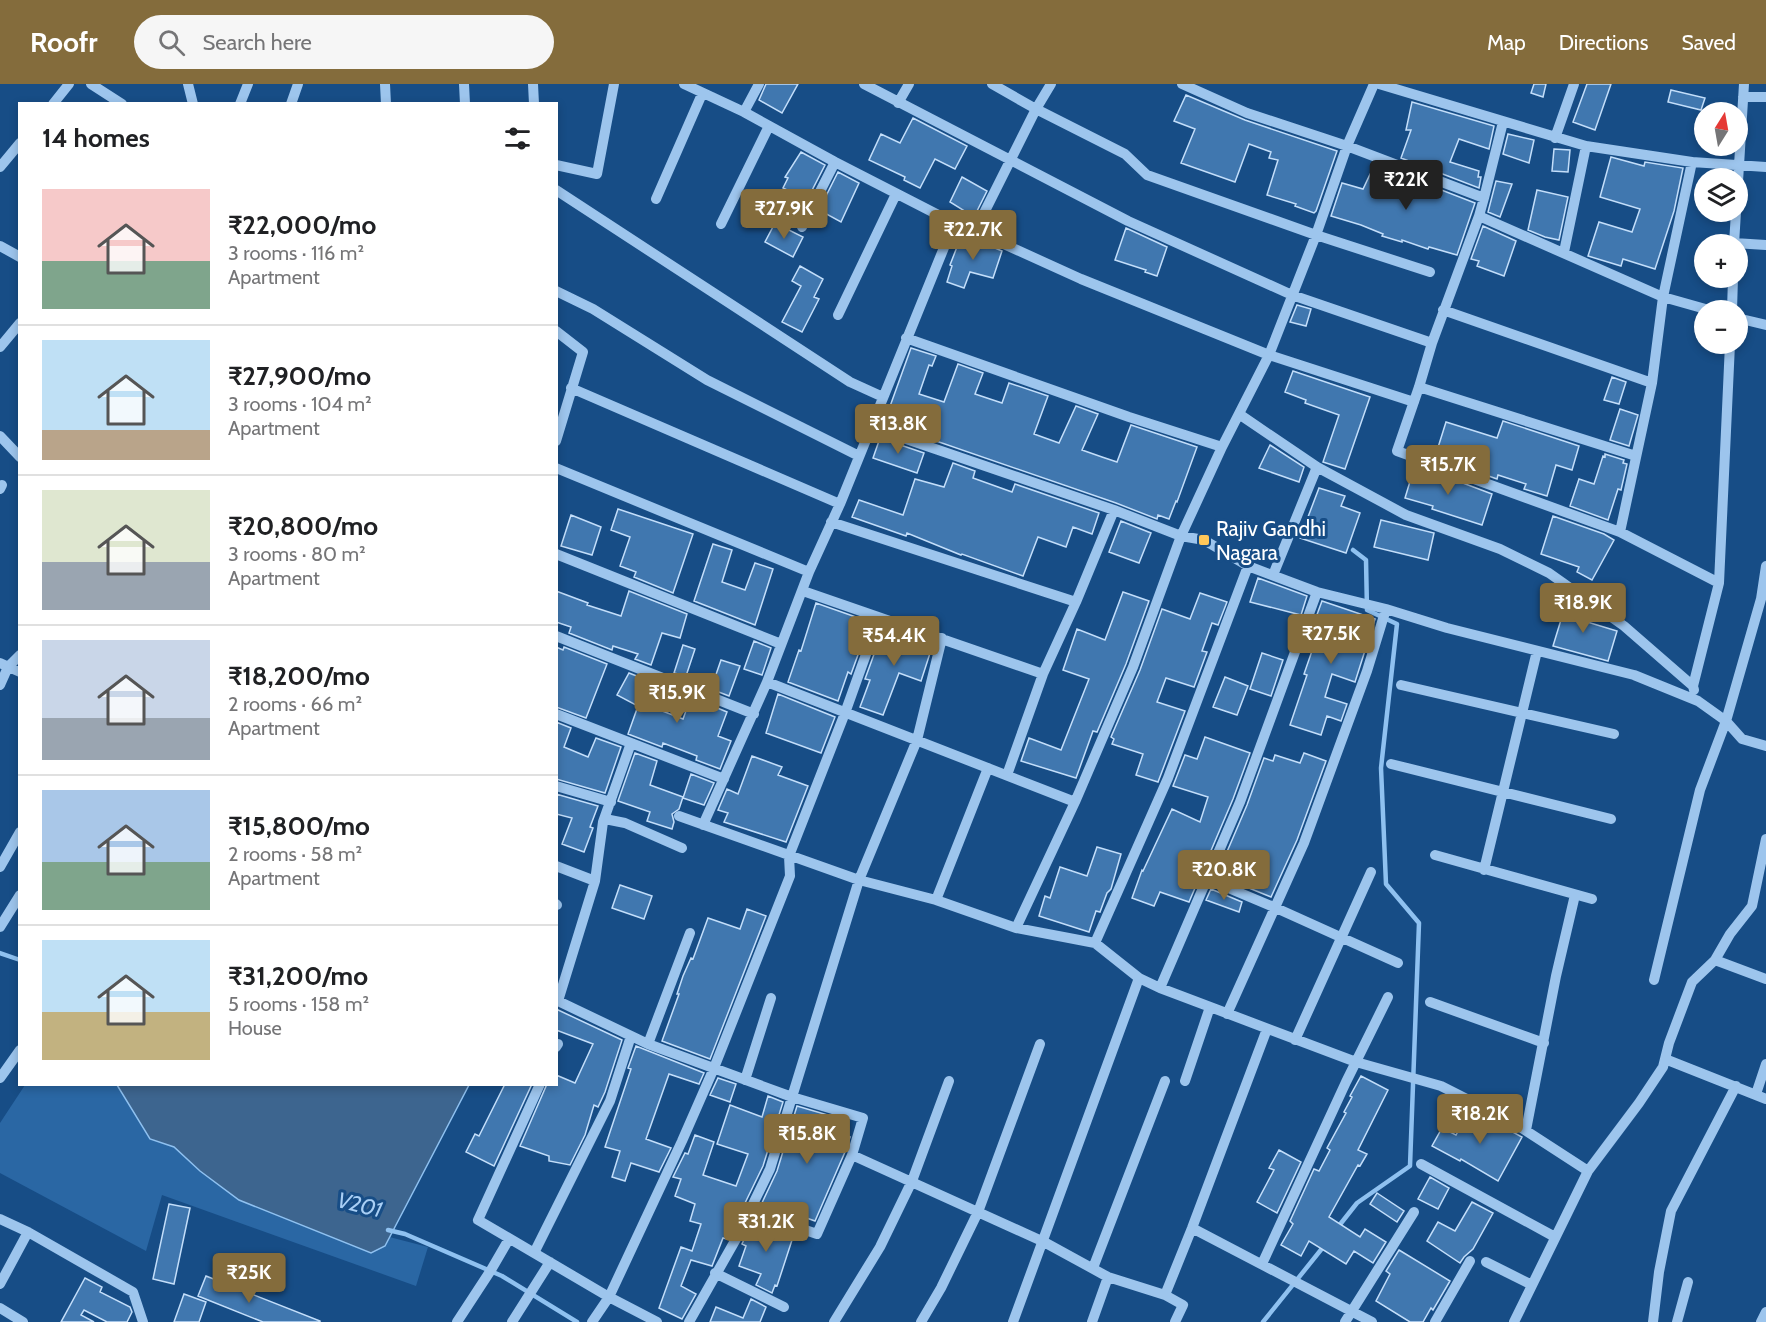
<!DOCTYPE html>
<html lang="en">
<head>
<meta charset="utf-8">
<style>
  :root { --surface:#fff; --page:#f6f6f6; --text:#202124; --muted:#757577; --line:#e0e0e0; --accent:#846c3c }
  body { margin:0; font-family:Cabin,sans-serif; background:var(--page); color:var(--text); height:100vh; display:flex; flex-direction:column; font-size:22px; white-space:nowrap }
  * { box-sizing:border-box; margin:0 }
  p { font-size:20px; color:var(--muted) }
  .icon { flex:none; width:33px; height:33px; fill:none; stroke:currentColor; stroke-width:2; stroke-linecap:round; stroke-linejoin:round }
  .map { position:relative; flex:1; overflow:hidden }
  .details { position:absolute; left:18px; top:18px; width:540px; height:984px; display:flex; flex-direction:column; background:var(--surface); border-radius:0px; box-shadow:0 3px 9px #0003 }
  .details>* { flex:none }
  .needle { width:39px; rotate:11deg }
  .buttons { position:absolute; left:1694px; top:18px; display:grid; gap:12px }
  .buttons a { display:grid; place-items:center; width:54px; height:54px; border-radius:50%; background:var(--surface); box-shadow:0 3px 9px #0003; font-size:30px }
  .price { position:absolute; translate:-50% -51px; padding:0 14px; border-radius:6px; background:var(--accent); color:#fff; font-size:20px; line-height:39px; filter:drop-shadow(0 2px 3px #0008) }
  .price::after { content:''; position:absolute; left:50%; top:36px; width:18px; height:14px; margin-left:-9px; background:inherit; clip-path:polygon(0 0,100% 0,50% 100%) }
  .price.selected { background:#222; color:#fff }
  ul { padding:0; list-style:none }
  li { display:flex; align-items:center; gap:18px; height:150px; padding:0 24px }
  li+li { border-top:2px solid var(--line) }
  li span { display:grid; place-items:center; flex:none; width:168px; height:120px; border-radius:0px; color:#555 }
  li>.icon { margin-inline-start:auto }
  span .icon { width:72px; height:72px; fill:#fffc; stroke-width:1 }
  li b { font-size:26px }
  h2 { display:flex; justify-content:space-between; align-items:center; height:72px; padding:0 24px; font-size:26px }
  header { display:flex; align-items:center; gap:36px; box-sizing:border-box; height:84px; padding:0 30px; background:var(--accent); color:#fff }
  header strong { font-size:28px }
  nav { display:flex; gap:33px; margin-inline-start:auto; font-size:21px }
  .search { width:420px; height:54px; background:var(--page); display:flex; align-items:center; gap:15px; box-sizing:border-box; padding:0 21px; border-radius:33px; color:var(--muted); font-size:22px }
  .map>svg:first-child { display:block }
  .green { fill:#2a67a4 }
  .water { fill:#3d658f; stroke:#8fc1f0; stroke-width:1.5 }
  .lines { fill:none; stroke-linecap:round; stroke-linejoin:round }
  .stream { stroke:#8fc1f0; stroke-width:4.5 }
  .building { fill:#4077af; stroke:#c3defa; stroke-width:1.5 }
  .minor { stroke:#9dc5ed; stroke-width:10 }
  .poi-dot { fill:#ffc759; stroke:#174d86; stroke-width:2 }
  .labels { text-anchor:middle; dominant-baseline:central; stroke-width:6; stroke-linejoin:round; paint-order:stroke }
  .poi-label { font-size:21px; fill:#fff; stroke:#174d86; text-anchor:start }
  .water-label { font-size:22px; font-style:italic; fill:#a9cff5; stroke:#174d86 }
</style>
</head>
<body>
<header>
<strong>Roofr</strong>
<div class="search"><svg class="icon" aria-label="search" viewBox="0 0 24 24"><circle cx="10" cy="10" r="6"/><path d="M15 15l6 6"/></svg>Search here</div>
<nav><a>Map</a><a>Directions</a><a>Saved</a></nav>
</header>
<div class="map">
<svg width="1766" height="1238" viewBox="0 0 1766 1238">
  <rect width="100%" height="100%" fill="#174d86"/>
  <path class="green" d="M25 1001H169L289 1127 428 1163 416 1202 162 1111 146 1167 0 1089V1039Z"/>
  <path class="water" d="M117 1001H469L385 1162 371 1169 239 1116 200 1087 174 1063 150 1055Z"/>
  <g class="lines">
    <path class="stream" d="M0 869 20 876
      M1338 1143 1357 1119 1410 1082 1419 839 1386 800 1381 684 1397 540 1367 526 1366 476 1353 466
      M388 1146 405 1150 502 1192 577 1238
      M1263 1238 1324 1162"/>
  </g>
  <path class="building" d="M766 0H798L782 29 759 16Z
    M1534 0H1546L1543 13 1531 9Z
    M1587 0H1611L1595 46 1573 38Z
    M1671 6 1705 14 1701 26 1668 18Z
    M1186 11 1245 36 1337 67 1316 127 1314 129 1295 122 1296 120 1267 111 1278 76 1269 74 1271 68 1249 60 1235 98 1181 79 1195 45 1174 37Z
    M1412 18 1494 42 1489 65 1459 55 1450 78 1479 87 1478 93H1481L1479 104 1401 74 1411 46H1406Z
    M913 34 967 62 955 85 935 75 920 104 904 96 905 93 869 76 881 50 900 59Z
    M1508 50 1534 56 1529 79 1503 70Z
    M1554 65 1570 66 1568 88 1552 87Z
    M801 68 825 81 807 116 783 104 788 94 785 93Z
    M1611 73 1644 82 1645 78 1683 84 1674 127 1655 185 1623 175 1621 182 1588 172 1599 138 1632 148 1640 125 1600 113Z
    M1374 82 1391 90 1395 88 1475 119 1457 171 1429 163 1428 165 1402 156V158L1382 152 1383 150 1361 141 1331 132 1342 99 1363 105Z
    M838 88 859 99 841 138 819 126Z
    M962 93 987 107 974 133 950 118Z
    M1496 97 1512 100 1500 133 1488 128Z
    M1537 106 1568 113 1559 156 1545 153 1528 146Z
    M775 139 803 153 793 173 765 158Z
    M1483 142 1516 157 1504 192 1477 182 1479 177 1471 175Z
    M1126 144 1167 163 1157 192 1145 188 1146 186 1115 176Z
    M962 150 1002 167 993 194 970 188 964 204 947 198 952 182 950 181Z
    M800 182 823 195 814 213 819 215 802 248 782 238 801 202 792 197Z
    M1297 221 1311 225 1306 242 1290 238Z
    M911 264 936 272 932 282 929 281 919 310 944 318 958 280 983 289 975 310 1002 319 1009 299 1048 312 1034 350 1059 359 1076 322 1098 330 1082 366 1102 373 1117 378 1131 341 1197 363 1177 418 1176 417 1169 435 1158 431 1157 435 1116 419 884 339Z
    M1293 287 1370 313 1345 385 1323 378 1339 331 1305 319 1306 316 1285 308Z
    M1612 293 1626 298 1619 320 1604 316Z
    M1620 325 1638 331 1629 362 1610 356Z
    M1503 337 1579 362 1572 386 1556 381 1547 412 1524 405 1526 400 1498 391 1497 395 1435 373 1446 338 1497 354Z
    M880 354 924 369 917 389 873 374Z
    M1270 361 1304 383 1299 398 1259 384Z
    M1605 370 1624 376 1623 379 1627 380 1621 406 1618 405 1608 436 1570 422 1579 395 1594 400 1603 372 1605 373Z
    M953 379 975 387 973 394 1012 408 1015 400 1099 429 1092 450 1073 443 1066 463 1038 453 1023 492 962 470 961 471 907 449 906 452 852 433 859 416 903 431 915 395 944 403Z
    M1415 381 1492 410 1482 441 1432 425 1433 422 1405 414Z
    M1319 404 1345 412 1341 422 1360 429 1346 469 1300 454Z
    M618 425 693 450 673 509 634 493 636 488 620 482 630 453 611 446Z
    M571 431 601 443 592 471 561 462Z
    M1553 432 1604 450 1614 456 1592 496 1577 488 1579 483 1541 470Z
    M1381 436 1434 449 1428 476 1374 463Z
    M1121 437 1151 449 1139 479 1109 468Z
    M713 460 732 466 722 498 745 506 755 479 773 485 755 541 694 517Z
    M1258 494 1307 512 1301 531 1250 518Z
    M556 507 588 519 587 521 621 532 629 507 687 530 680 554 662 549 651 581 635 575 638 570 613 562 612 566 569 549 571 543 556 538Z
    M1123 508 1149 517 1126 580 1097 648 1093 647 1076 694 1021 677 1029 654 1061 666 1089 595 1063 586 1077 545 1105 556Z
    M1200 509 1227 518 1218 541 1212 539 1202 567 1207 568 1194 603 1166 594 1157 618 1185 627 1158 698 1136 691 1143 670 1112 660 1114 655 1111 653 1140 586 1162 525 1190 535Z
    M1568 513 1588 525 1584 537 1617 547 1608 577 1553 562Z
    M1322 517 1375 535 1355 598 1332 590 1325 613 1347 620 1341 637 1327 632 1321 651 1290 641 1307 591 1304 590 1322 538 1315 536Z
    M816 519 870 538 851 590 848 588 838 617 788 598 799 566 801 567Z
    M884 543 933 560 921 597 899 589 883 631 860 623 870 596 865 595Z
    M754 557 771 564 762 591 744 585Z
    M683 561 695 565 686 592 674 589Z
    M556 563 563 566 564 563 607 580 586 634 556 623Z
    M1262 569 1283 576 1271 612 1250 605Z
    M721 576 740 582 729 612 711 605Z
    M629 589 657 600 647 621 683 635 691 613 727 628 718 652 731 657 720 685 696 676 697 672 663 659 662 663 628 650 638 622 617 611Z
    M1225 593 1248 602 1237 631 1213 623Z
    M778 610 835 633 821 669 766 649Z
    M556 638 571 644 564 663 588 673 596 654 621 663 605 709 556 695Z
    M1205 653 1250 669 1233 715 1189 818 1160 808 1154 822 1132 814 1142 786 1143 787 1172 725 1200 738 1208 713 1173 702 1185 671 1197 675Z
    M635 669 657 677 650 701 683 713 679 725 672 730 674 738 672 745 647 737 650 728 618 717Z
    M1304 669 1326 677 1297 756 1271 813 1217 791 1247 721 1264 674 1273 677 1275 671 1300 679Z
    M752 672 782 683 778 691 808 702 786 758 724 738 728 729 718 726 727 705 738 710Z
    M691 690 714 699 704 721 683 714Z
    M556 710 598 722 590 743 593 744 584 768 562 760 572 734 556 730Z
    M1097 763 1121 770 1111 805 1107 809 1100 828 1096 827 1089 848 1039 832 1045 812 1050 814 1060 783 1087 792Z
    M620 801 652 812 644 835 612 824Z
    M1211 805 1242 818 1239 828 1206 816Z
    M747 825 766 832 710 975 662 957 679 910H677L683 892 691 874 693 875 708 834 740 845Z
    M556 925 622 956 605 1008 598 1023 594 1021 585 1051 570 1081 549 1077V1072L520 1062 547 1000H556V991L575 999 593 960 556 946Z
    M636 962 704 989 699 1000 669 990 646 1055 671 1064 659 1088 631 1079 625 1097 612 1093 620 1067 605 1063 631 985 628 984Z
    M1361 992 1388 1006 1358 1066 1367 1070 1360 1082 1358 1081 1329 1133 1360 1153 1365 1145 1386 1158 1373 1179 1354 1167 1346 1180 1309 1157 1301 1172 1281 1161 1293 1140 1290 1137 1314 1085 1319 1087 1330 1066 1327 1064 1346 1029 1344 1028 1352 1013 1350 1012Z
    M718 994 736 1000 730 1018 710 1011Z
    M505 1000H532L494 1082 466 1068 475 1050 479 1052Z
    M768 1012 783 1018 763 1082 729 1152 727 1155 723 1154 712 1182 691 1176 681 1202 696 1210 682 1235 659 1224 681 1163 692 1167 701 1140 690 1137 695 1120 675 1112 681 1095 673 1093 685 1069 688 1070 695 1051 714 1058 703 1091 736 1102 748 1070 717 1060 730 1021 762 1033Z
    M797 1022 848 1037 843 1050 850 1053 845 1068 815 1137 801 1132 800 1136 760 1123 777 1087Z
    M1472 1026 1522 1053 1498 1097 1461 1075 1460 1077 1432 1062 1442 1044 1456 1051 1460 1044 1462 1045Z
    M1279 1066 1301 1078 1277 1129 1257 1118 1274 1086 1269 1084Z
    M1430 1093 1449 1104 1438 1125 1418 1115Z
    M1377 1109 1404 1127 1397 1138 1370 1120Z
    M1472 1118 1493 1129 1473 1165 1464 1173 1460 1179 1427 1157 1438 1138 1455 1147Z
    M169 1120 190 1124 174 1200 153 1195Z
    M753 1136 794 1150 777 1202 775 1201 772 1209 756 1201 761 1190 739 1182 746 1162 742 1160Z
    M1399 1166 1450 1197 1433 1226 1431 1224 1423 1238H1410L1376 1217 1390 1190 1386 1187Z
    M206 1192 320 1237V1238H263L198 1212Z
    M85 1194 102 1203 100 1208 130 1223 132 1228 127 1238H107L84 1226 81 1231 94 1238H61Z
    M184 1210 206 1218 199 1238H174Z
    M751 1215 766 1223 760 1238H710L716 1223 743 1234Z"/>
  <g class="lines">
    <path class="minor" d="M91 0 122 20
      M188 0 193 20
      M385 0 386 20
      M464 0 465 20
      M533 0 534 20
      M684 0 744 28 835 78 954 139 975 147 1081 195 1269 271 1414 318
      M864 0 1128 137 1292 211 1432 259
      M992 0 1036 25 1125 70 1147 91 1316 151 1430 188
      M1182 0 1247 29 1347 62 1484 114 1479 132 1663 213 1709 226
      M1379 0 1586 62 1692 78 1766 83
      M1743 13H1766
      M898 19 909 0
      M53 20 69 0
      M240 20 248 0
      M291 20 298 0
      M744 28 759 0
      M1555 54 1574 0
      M556 81 597 90 614 0
      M0 83 20 59
      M556 106 850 298 883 313
      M1484 114 1503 38
      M1737 114 1744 0
      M656 115 702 10
      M1479 132 1432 259 1419 303 1397 367 1620 448 1719 499
      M721 140 769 42
      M802 143 835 78
      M975 147 1036 25 1051 0
      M1734 159 1766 161
      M1734 160 1736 128
      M0 162 20 173
      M1564 168 1586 62
      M556 207 593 225 707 296 859 372
      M1443 226 1652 299
      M1732 226 1733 194
      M838 231 896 110
      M1737 234 1766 241
      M556 247 583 268 556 357
      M906 254 1129 333 1222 363
      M0 263 20 239
      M1419 303 1636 372
      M571 304 840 420
      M1239 330 1317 383 1273 491
      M871 343 1114 426 1181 452 1204 456 1248 482 1317 508 1386 525 1447 544 1634 591 1698 617 1726 637 1742 655 1766 662
      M0 352 20 373
      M1317 383 1406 431 1500 465 1549 489 1624 542 1693 602
      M556 384 809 488
      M0 405 2 401
      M831 438 1076 518
      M1620 448 1652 299 1663 213 1692 78
      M556 470 781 560
      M803 507 1043 590
      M556 552 754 630
      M0 579 20 588
      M767 598 1075 718
      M0 601 8 583 20 571
      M1401 601 1614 650
      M1694 606 1693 602 1719 499 1730 260
      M556 630 724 695
      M631 659 603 738 595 797 558 917 648 960 690 849
      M1391 680 1611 735
      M1007 691 1043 590 1076 518 1114 426
      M556 702 611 718
      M679 732 859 796 936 816 1016 844 1095 859 1139 894 1160 904 1356 978 1441 1002 1514 1039 1588 1087 1514 1238
      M605 735 625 739 682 764
      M703 741 767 598 809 488 840 420 954 139
      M1435 771 1592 815
      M556 782 595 797
      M0 783 20 748
      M1484 786 1537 567
      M1207 795 1276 824 1398 879
      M936 816 988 684
      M556 820 557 821
      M0 843 20 811
      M1016 844 1075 718 1133 583 1181 452 1222 363 1269 271 1316 151 1347 62 1374 0
      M1095 859 1168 694 1248 482
      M1715 876 1766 895
      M1654 896 1700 706 1726 637 1761 515 1766 482
      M1160 904 1240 718 1317 508
      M1430 918 1544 959
      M1227 930 1304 759 1367 587 1386 525
      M1295 956 1371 788
      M648 960 792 1013 770 1085 736 1155 689 1238
      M556 963 558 960
      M1665 975 1766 1015
      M0 994 20 966
      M745 996 771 914
      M1185 997 1210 923
      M540 1000 478 1136 609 1213 657 1238
      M1756 1010 1766 980
      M1526 1046 1556 892 1575 811
      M852 1071 863 1034 792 1013 859 796 917 656 942 554
      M1421 1080 1555 1153
      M1588 1087 1639 1019 1663 983 1669 959 1692 898 1715 876 1730 850 1752 822 1766 755
      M750 1127 817 1150 852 1071 1044 1158 1108 1193 1165 1211 1192 1144 1267 945
      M0 1135 28 1148 133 1208 143 1238
      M1192 1144 1372 1238
      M534 1169 610 1017 631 952
      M1486 1178 1532 1201
      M1262 1180 1346 998 1388 913
      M1093 1184 1165 997
      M715 1189 784 1223
      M0 1200 28 1148
      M1165 1211 1183 1221 1175 1238
      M0 1224 23 1238
      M457 1238 491 1186 509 1155
      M512 1238 550 1178
      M592 1238 609 1213 682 1057 714 984 790 792 789 772 845 629 879 534
      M834 1238 880 1163 912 1097 949 997
      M921 1238 941 1204 978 1128 1040 960
      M1013 1238 1139 894
      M1092 1238 1108 1193
      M1345 1238 1414 1128
      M1435 1238 1470 1177
      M1653 1238 1659 1188 1671 1127 1736 1002
      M1677 1238 1688 1198
      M1761 1238 1766 1228"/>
  </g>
  <rect class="poi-dot" x="1198" y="450" width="12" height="12" rx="3"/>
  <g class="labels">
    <g class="poi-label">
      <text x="1216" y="444">Rajiv Gandhi<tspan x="1216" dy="24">Nagara</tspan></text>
    </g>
    <g class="water-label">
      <text transform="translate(360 1121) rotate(14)">V201</text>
    </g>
  </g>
</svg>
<div class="buttons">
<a><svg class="needle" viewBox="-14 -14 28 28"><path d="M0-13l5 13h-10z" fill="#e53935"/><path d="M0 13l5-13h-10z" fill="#757577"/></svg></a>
<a><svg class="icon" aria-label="layers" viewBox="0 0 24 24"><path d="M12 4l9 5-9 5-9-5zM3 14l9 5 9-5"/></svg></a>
<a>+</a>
<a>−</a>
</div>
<b class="price selected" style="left:1406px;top:127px">₹22K</b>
<b class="price" style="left:784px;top:156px">₹27.9K</b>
<b class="price" style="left:973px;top:177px">₹22.7K</b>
<b class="price" style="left:898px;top:371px">₹13.8K</b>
<b class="price" style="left:1448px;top:412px">₹15.7K</b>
<b class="price" style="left:1583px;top:550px">₹18.9K</b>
<b class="price" style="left:1331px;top:581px">₹27.5K</b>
<b class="price" style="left:894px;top:583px">₹54.4K</b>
<b class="price" style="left:677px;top:640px">₹15.9K</b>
<b class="price" style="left:1224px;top:817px">₹20.8K</b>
<b class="price" style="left:1480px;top:1061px">₹18.2K</b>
<b class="price" style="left:807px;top:1081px">₹15.8K</b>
<b class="price" style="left:766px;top:1169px">₹31.2K</b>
<b class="price" style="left:249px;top:1220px">₹25K</b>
<section class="details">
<h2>14 homes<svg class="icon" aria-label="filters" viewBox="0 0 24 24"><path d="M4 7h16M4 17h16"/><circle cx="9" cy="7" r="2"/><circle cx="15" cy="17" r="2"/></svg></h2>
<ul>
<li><span style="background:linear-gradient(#f6c9c9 60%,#7fa58c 0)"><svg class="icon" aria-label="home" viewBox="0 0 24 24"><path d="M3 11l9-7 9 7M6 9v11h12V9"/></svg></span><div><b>₹22,000/mo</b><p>3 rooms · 116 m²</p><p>Apartment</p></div></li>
<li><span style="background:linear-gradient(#bfe0f5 75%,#b9a48a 0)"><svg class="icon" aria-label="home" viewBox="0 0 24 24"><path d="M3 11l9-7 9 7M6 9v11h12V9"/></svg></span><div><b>₹27,900/mo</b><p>3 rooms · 104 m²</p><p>Apartment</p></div></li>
<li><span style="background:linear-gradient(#dfe7d0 60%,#9aa5b1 0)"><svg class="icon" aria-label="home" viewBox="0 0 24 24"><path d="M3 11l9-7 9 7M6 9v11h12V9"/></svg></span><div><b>₹20,800/mo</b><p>3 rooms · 80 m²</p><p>Apartment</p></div></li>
<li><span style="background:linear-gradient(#c9d6e8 65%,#9aa5b1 0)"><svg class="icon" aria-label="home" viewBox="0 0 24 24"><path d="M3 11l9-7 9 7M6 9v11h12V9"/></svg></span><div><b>₹18,200/mo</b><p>2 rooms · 66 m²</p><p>Apartment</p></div></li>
<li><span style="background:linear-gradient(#a9c7e8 60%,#7fa58c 0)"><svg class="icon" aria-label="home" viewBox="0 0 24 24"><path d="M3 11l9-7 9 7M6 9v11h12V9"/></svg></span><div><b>₹15,800/mo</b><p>2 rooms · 58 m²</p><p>Apartment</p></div></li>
<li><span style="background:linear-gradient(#bfe0f5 60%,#c2b280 0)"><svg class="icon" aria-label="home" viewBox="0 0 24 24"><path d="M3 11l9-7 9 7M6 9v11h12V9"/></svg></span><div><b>₹31,200/mo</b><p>5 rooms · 158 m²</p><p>House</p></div></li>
</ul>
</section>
</div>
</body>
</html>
